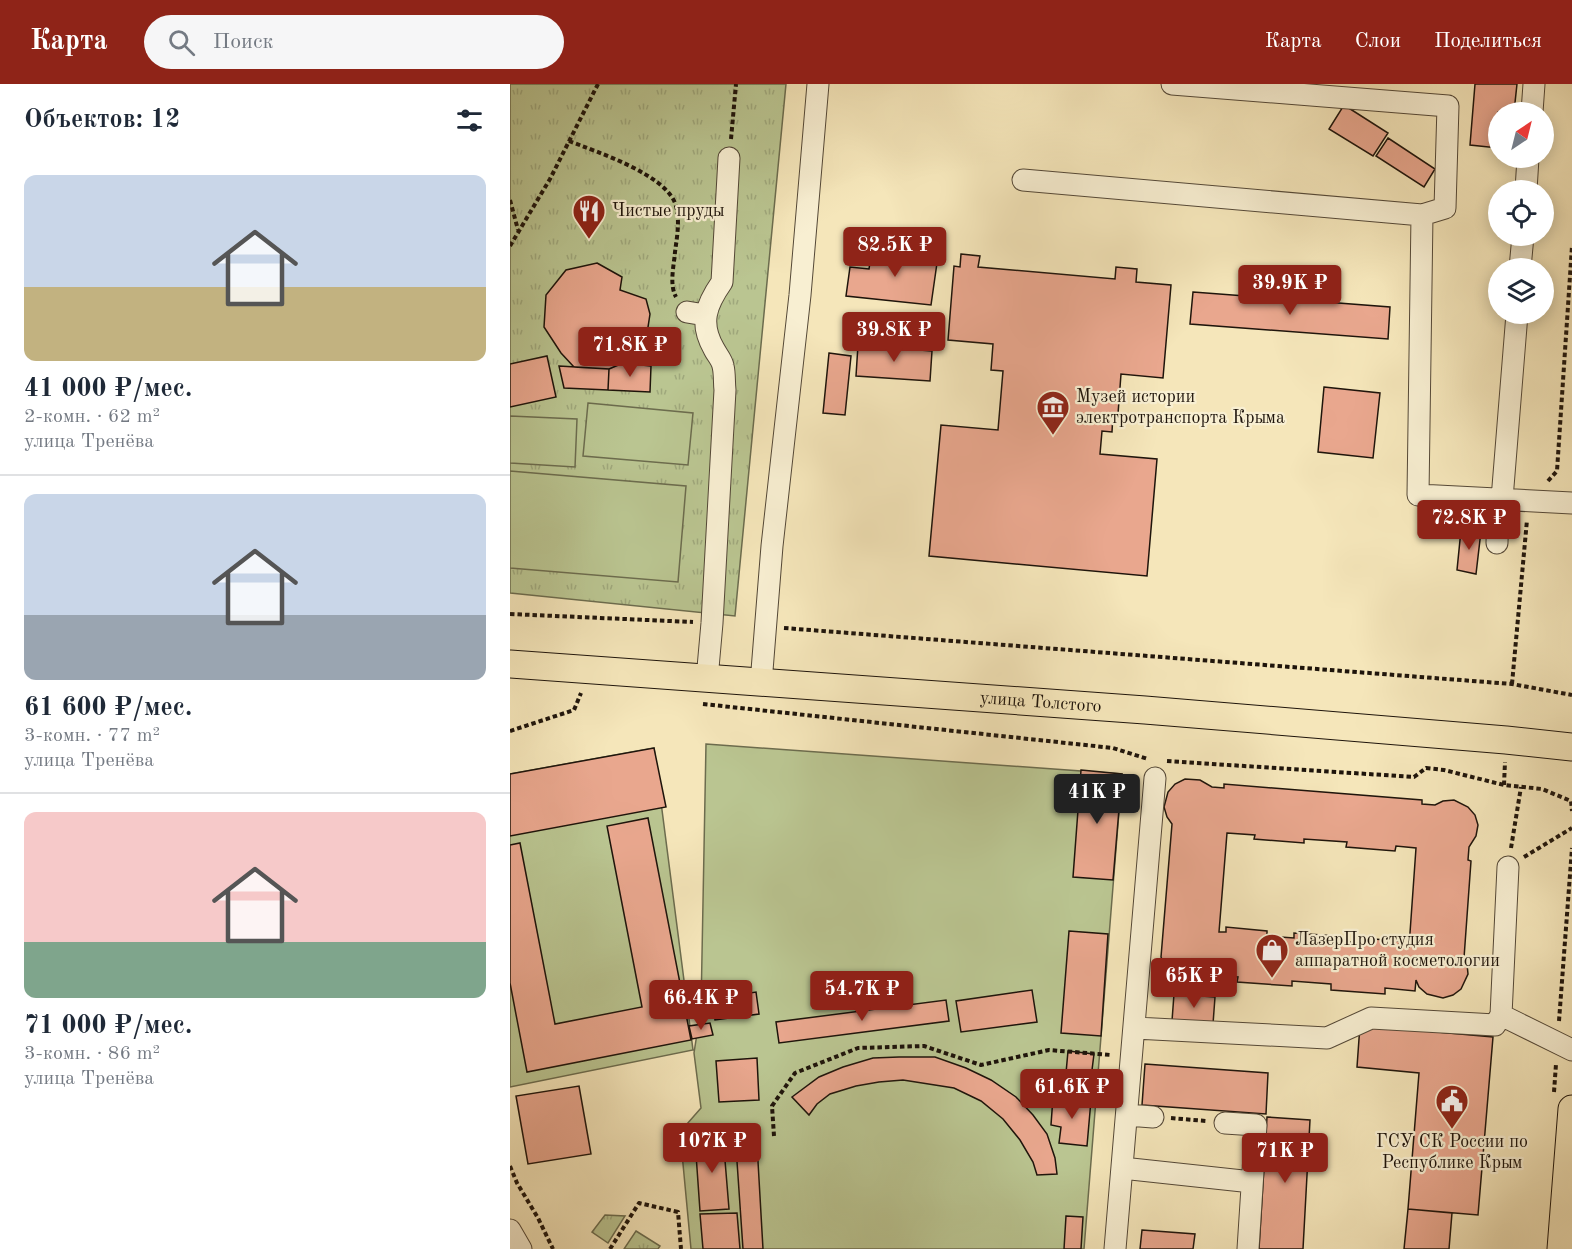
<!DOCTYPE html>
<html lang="ru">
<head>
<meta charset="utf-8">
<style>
  :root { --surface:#fff; --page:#f6f6f7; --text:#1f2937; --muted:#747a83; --line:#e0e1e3; --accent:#8f2418 }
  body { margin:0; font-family:"Old Standard TT",serif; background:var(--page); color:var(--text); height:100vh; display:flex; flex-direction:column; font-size:22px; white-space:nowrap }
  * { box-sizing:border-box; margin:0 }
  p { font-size:20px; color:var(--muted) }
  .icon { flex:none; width:33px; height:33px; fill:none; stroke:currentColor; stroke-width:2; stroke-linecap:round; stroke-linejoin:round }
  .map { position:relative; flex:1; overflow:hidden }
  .sheet { display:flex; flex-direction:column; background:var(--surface); width:510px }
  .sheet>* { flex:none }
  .needle { width:39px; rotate:35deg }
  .fabs { position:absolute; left:978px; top:18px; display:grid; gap:12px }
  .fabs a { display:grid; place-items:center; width:66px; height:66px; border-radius:50%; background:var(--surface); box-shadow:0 3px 15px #0003; font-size:30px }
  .price { position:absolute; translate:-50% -51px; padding:0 14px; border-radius:6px; background:var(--accent); color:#fff; font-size:20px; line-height:39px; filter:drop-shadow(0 2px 3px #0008) }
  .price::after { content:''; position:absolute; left:50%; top:36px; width:18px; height:14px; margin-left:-9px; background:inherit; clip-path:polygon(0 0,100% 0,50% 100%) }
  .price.selected { background:#222; color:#fff }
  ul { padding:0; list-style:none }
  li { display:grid; align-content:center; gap:12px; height:318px; padding:0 24px }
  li+li { border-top:2px solid var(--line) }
  li span { display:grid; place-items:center; height:186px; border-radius:12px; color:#555 }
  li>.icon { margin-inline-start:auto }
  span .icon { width:108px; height:108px; fill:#fffc; stroke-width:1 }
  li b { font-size:26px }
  h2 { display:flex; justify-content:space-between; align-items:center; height:72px; padding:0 24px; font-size:26px }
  header { display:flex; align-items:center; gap:36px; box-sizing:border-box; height:84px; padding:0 30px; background:var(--accent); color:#fff }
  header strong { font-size:28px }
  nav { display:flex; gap:33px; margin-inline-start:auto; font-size:21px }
  .search { width:420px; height:54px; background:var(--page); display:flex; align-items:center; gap:15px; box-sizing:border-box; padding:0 21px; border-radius:33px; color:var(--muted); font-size:22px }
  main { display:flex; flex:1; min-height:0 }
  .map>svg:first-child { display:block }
  .grass { fill:url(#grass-tufts); stroke:#6c6c4e; stroke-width:1.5 }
  .pitch { fill:#bac591; stroke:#6c6c4e; stroke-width:1.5 }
  .building { fill:#e9a78e; stroke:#1e140b; stroke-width:1.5; fill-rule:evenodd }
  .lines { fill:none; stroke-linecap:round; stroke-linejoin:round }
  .minor-casing { stroke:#544837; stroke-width:23 }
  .major-casing { stroke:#1e140b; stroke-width:29 }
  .path { stroke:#1e140b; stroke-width:4; stroke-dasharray:4.5 3; stroke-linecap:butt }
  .minor { stroke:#f8efd2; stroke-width:21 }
  .major { stroke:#f5e6ba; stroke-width:27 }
  .labels { text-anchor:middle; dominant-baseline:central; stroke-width:4.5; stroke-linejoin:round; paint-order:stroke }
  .poi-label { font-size:18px; fill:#1e140b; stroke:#f8efd2; text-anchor:start }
  .street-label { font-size:18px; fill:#1e140b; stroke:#f8efd2 }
</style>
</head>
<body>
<header>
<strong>Карта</strong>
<div class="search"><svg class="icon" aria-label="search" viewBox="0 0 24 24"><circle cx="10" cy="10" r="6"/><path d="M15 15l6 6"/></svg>Поиск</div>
<nav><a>Карта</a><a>Слои</a><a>Поделиться</a></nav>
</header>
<main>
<section class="sheet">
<h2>Объектов: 12<svg class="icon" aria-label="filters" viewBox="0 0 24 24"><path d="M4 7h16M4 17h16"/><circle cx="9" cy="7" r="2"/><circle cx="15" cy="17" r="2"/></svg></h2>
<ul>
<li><span style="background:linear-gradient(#c9d6e8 60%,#c2b280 0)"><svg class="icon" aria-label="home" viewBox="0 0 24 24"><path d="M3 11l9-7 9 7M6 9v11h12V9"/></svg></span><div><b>41 000 ₽/мес.</b><p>2-комн. · 62 m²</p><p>улица Тренёва</p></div></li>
<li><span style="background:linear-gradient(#c9d6e8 65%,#9aa5b1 0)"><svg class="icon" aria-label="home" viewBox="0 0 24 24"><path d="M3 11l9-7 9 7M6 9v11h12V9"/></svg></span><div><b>61 600 ₽/мес.</b><p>3-комн. · 77 m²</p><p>улица Тренёва</p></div></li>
<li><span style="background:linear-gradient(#f6c9c9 70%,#7fa58c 0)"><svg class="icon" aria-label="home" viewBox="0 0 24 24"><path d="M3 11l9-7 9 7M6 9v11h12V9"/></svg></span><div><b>71 000 ₽/мес.</b><p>3-комн. · 86 m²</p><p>улица Тренёва</p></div></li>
</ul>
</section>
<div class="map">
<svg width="1062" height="1165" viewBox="0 0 1062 1165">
  <defs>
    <pattern id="grass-tufts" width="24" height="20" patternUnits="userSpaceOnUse" patternTransform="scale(1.5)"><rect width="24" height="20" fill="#bac591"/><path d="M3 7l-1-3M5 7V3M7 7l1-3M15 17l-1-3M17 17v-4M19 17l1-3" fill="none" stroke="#9fa87c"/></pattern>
  </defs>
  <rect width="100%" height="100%" fill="#f5e6ba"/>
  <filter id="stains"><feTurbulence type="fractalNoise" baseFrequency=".00333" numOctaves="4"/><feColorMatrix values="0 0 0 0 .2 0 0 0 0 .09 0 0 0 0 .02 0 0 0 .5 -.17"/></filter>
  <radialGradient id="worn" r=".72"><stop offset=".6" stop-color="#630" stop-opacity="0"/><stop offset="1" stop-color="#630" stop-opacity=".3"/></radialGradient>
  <path class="grass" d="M0 0H276L225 532 0 509Z
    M95 1131 115 1132 98 1159 82 1148Z
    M126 1147 150 1162 148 1165H114Z"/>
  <path class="pitch" d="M78 319 183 329 178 381 73 372Z
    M0 332 67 335 65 383 0 379Z
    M0 387 176 402 168 498 0 484Z
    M196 660 612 690 574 1165H181L170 1048 191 1024 184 969 191 924Z
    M144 664 183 966 0 1003V690Z"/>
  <path class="building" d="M965 0H1007L1004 28H988V64L960 61Z
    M834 21 878 49 863 72 819 45Z
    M878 54 925 85 914 103 866 72Z
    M362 165 428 172 421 221 336 212 340 183 359 185Z
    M451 170 470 172 468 183 605 195 606 183 627 185 626 198 661 201 653 294 611 290 608 330H603L602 348 592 347 590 370 647 375 637 492 419 472 431 341 488 346 493 287 481 286 483 260 438 256 444 182 450 183Z
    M87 179 112 193 110 206 136 215 140 230 136 256 126 277 113 279 99 285 64 283 51 269 34 243 36 211 56 186Z
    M683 208 880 223 878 255 680 240Z
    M348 261 422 267 420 297 346 292Z
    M319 269 341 272 335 331 313 329Z
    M37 272 46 313 0 323V280Z
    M113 279 141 282 140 308 98 306 99 285Z
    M49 282 99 285 98 306 54 304Z
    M814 303 870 309 863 374 808 368Z
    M951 446 971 447 966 490 947 486Z
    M144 664 156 723 0 752V690Z
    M571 686 612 690 603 796 563 793Z
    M675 695 690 696 702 703 714 704V700L912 716V720L925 721 933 717 944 716 958 723 965 731 968 741 966 752 959 763 958 776 961 777 954 874 957 880 958 890 951 905 943 911 933 914 917 910 909 903 906 896 905 907 875 904V910L821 906V900L782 897V902L727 898 728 893 692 890 684 894 675 895 661 890 655 883 651 873 662 740 657 733 654 723 658 708 665 700ZM717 749 745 751 744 755 794 759V755L837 758 836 763 885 767 886 762 906 764 899 863 889 862 890 857 850 854V859L826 857V852L784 849V854L757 852V847L716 843V848H709Z
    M138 734 181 956 17 988 0 899V761L10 759 45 940 132 923 97 742Z
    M559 847 598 850 591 952 551 949Z
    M522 906 527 938 451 948 446 917Z
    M246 908 249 930 205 936 201 915Z
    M664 910 705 913 703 940 662 937Z
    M436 916 439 937 269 959 266 938Z
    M200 939 203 951 182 955 179 942Z
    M850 941 983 953 968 1131 898 1125 909 989 847 983Z
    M558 967 584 970 580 1002 555 1000Z
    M389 973H425L456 984 481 996 506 1013 523 1031 537 1050 545 1074 547 1090 527 1091 523 1078 510 1056 493 1035 471 1017 444 1004 393 996 369 998 346 1002 320 1010 307 1020 299 1031 282 1013 309 993 333 983 363 974Z
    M247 974 249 1016 209 1018 206 977Z
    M635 980 758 989 756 1030 632 1021Z
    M69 1002 81 1070 18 1080 6 1012Z
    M543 1013 581 1016 577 1062 549 1059 551 1043 541 1041Z
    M757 1033 800 1036 793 1165H749Z
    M213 1052 219 1125 190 1127 185 1056Z
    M247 1060 253 1165H233L226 1063Z
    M898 1125 942 1129 939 1165H894Z
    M227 1129 230 1165H193L190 1130Z
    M556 1132 573 1133 571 1165H554Z
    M632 1146 685 1150 683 1165H630Z"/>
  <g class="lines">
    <g class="minor-casing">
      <path id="minor" d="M662 0 938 22 935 124 912 131
        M1022 28 1024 0
        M513 96 912 131 908 411 1062 419
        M1016 106 1018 74
        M1010 184 1013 152
        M177 228 195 231
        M987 459 988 421 992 415 1007 230
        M197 595 202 539 215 306C214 298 215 290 213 282 212 276 207 271 204 265 189 239 196 221 212 198L219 74
        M251 599 262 462 290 211 308 0
        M991 931 998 783
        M625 944 817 954 861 934 985 941 991 931 1062 966
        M617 1031 643 1033
        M715 1039 746 1041 738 1165
        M612 1084 742 1098
        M0 1146 11 1165
        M605 1165 645 694"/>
    </g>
    <g class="major-casing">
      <g id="major">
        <path id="s1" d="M0 580 635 626 996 656 1062 663"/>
        <path d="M1051 1165 1062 1025"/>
      </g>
    </g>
    <path class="path" d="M221 55 226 0
      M59 57C87 68 158 91 166 122 170 137 167 153 165 168 164 182 159 200 166 213
      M0 116 8 146
      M0 162 40 95 88 0
      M1038 397 1047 387 1062 162
      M0 530 183 538
      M274 544 1002 600 1062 611
      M1002 600 1017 436
      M193 620 603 664 638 675
      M0 647 64 626 71 609
      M657 677 904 693 916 684 934 686 994 701 1032 705 1061 717 1062 727
      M994 701 995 678
      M1001 764 1011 703
      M1014 773 1062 744
      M1049 937 1062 764
      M1044 1008 1046 980
      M661 1034 696 1037
      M264 1052 262 1022 285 989 348 964 414 962 471 981 539 966 601 971
      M0 1082 7 1099 28 1134 43 1165
      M100 1165 129 1119 168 1128 171 1165"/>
    <use href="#minor" class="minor"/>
    <use href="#major" class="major"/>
  </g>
  <defs>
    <g id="restaurant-pin" transform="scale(1.725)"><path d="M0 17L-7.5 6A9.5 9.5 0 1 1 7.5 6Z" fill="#8f2418" stroke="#f8efd2"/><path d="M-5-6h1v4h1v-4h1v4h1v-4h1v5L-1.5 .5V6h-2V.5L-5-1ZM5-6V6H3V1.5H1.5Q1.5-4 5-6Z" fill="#fff"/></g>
    <g id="museum-pin" transform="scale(1.725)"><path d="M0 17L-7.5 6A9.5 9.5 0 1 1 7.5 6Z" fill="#8f2418" stroke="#f8efd2"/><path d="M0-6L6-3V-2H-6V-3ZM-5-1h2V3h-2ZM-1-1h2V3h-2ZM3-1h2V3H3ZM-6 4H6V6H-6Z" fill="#fff"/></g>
    <g id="shop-pin" transform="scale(1.725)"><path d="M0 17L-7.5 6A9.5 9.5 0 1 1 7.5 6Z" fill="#8f2418" stroke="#f8efd2"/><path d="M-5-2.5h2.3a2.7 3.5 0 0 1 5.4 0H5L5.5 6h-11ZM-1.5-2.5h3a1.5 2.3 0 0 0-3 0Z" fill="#fff"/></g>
    <g id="civic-pin" transform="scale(1.725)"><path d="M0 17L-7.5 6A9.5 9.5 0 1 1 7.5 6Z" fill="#8f2418" stroke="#f8efd2"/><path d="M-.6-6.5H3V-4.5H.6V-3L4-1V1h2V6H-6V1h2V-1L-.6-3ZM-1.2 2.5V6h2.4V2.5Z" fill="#fff"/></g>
  </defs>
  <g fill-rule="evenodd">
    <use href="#restaurant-pin" x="79" y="127"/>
    <use href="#museum-pin" x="543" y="323"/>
    <use href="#shop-pin" x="762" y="866"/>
    <use href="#civic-pin" x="942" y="1017"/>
  </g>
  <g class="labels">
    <g class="poi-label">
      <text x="102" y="127">Чистые пруды</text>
      <text x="566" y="313">Музей истории<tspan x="566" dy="21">электротранспорта Крыма</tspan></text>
      <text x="785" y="856">ЛазерПро студия<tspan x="785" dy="21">аппаратной косметологии</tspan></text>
      <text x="942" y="1058" text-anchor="middle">ГСУ СК России по<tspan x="942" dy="21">Республике Крым</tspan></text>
    </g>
    <g class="street-label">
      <text stroke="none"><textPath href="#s1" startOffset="532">улица Толстого</textPath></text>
    </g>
  </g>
  <rect width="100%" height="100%" filter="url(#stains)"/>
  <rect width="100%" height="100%" fill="url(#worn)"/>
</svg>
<div class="fabs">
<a><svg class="needle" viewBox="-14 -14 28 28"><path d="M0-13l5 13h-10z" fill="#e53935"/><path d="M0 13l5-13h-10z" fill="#747a83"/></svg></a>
<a><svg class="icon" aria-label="locate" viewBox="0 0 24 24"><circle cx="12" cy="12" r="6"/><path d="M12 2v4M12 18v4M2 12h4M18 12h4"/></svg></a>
<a><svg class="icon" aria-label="layers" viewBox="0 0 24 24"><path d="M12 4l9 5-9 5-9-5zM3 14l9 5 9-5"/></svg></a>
</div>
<b class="price" style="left:385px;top:194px">82.5K ₽</b>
<b class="price" style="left:780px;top:232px">39.9K ₽</b>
<b class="price" style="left:384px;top:279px">39.8K ₽</b>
<b class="price" style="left:120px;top:294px">71.8K ₽</b>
<b class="price" style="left:959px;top:467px">72.8K ₽</b>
<b class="price selected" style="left:587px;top:741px">41K ₽</b>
<b class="price" style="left:684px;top:925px">65K ₽</b>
<b class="price" style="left:352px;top:938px">54.7K ₽</b>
<b class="price" style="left:191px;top:947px">66.4K ₽</b>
<b class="price" style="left:562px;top:1036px">61.6K ₽</b>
<b class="price" style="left:202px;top:1090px">107K ₽</b>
<b class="price" style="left:775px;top:1100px">71K ₽</b>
</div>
</main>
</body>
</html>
